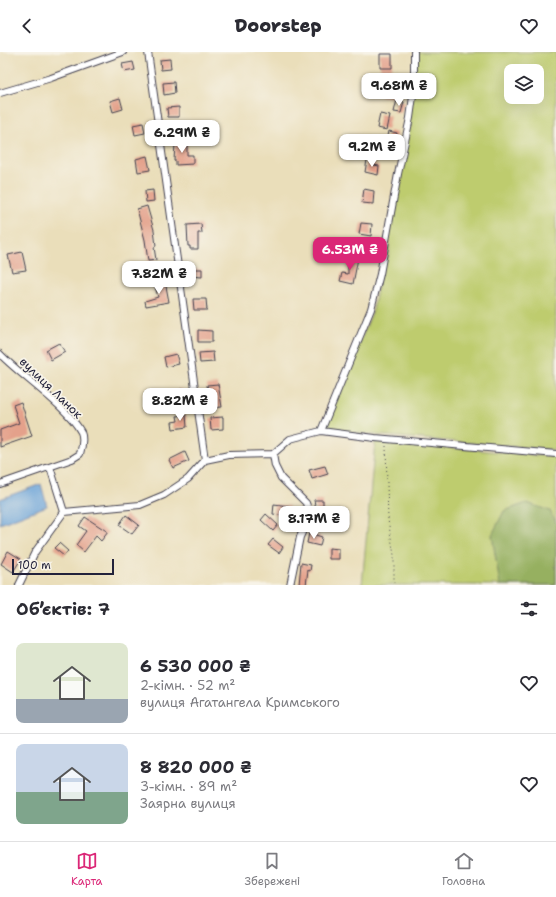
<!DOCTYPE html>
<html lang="uk">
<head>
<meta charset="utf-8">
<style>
  :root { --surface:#fff; --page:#f7f7f7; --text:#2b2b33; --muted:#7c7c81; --line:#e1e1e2; --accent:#db2777 }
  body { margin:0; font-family:"Shantell Sans",sans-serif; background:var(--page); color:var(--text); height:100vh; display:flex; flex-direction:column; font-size:15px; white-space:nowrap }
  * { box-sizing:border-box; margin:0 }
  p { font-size:13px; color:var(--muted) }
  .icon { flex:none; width:22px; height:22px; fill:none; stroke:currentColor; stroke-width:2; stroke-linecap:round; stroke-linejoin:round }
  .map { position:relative; height:533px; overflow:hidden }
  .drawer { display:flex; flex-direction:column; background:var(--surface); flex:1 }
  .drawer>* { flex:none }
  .buttons { position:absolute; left:504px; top:12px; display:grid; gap:8px }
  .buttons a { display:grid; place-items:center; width:40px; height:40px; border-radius:8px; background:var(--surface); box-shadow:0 4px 16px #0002; font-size:20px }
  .scale { position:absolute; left:12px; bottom:10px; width:102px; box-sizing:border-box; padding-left:4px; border:2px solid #22223b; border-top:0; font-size:11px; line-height:14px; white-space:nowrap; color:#22223b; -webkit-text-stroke:3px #f7f3e8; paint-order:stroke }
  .price { position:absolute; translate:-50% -34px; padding:0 9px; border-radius:8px; background:#fff; color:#222; font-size:13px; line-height:26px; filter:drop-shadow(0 1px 2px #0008) }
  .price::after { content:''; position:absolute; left:50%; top:24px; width:12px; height:9px; margin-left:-6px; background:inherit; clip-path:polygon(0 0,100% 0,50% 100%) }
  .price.current { background:var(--accent); color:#fff }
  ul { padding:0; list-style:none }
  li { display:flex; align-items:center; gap:12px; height:100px; padding:0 16px }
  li+li { border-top:1px solid var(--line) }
  li span { display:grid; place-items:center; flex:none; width:112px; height:80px; border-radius:8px; color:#555 }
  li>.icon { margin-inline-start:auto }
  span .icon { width:48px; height:48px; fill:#fffc; stroke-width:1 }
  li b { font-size:17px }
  h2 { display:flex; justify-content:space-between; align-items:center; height:48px; padding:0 16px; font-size:17px }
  header { display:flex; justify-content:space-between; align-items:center; height:52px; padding:0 16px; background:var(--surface); font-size:18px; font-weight:800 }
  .dock { display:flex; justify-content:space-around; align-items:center; height:56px; border-top:1px solid var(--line); background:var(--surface); font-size:11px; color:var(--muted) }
  .dock a { display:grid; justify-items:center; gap:2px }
  .dock .current { color:var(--accent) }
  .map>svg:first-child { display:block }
  .green { fill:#becc6e; stroke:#707754; fill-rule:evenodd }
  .forest { fill:#96b061; stroke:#5c694e }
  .water { fill:#69a2d8; stroke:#46628a }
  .building { fill:#e4a18b }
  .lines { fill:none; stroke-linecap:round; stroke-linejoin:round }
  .street-casing { stroke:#403e4e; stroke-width:8 }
  .path { stroke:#403e4e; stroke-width:1; stroke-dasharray:1 3; stroke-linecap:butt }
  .street { stroke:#fff; stroke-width:6 }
  .labels { text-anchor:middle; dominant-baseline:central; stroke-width:3.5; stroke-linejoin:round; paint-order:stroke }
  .street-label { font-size:12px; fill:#22223b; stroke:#f7f3e8 }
</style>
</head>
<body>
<header><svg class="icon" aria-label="back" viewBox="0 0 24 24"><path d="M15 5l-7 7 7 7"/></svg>Doorstep<svg class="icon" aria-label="heart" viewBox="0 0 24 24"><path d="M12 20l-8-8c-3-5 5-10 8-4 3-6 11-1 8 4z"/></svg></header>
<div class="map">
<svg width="556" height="533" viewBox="0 0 556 533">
  <rect width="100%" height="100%" fill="#f7f3e8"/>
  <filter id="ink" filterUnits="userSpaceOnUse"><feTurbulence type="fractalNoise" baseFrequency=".025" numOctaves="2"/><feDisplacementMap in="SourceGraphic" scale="8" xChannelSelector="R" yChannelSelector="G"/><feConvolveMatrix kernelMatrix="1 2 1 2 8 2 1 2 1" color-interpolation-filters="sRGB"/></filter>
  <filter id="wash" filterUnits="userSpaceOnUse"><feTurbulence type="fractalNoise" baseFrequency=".012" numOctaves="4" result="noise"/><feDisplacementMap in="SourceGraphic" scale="16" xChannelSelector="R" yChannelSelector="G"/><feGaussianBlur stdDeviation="0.9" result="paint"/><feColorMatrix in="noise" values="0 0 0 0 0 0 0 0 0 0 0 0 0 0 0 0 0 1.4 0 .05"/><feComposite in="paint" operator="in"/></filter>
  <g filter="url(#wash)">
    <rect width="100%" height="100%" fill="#eadeba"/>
    <path class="green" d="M416 0H556V398L375 383 325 377 373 258 400 122ZM511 19H537V45H511Z
      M375 389 556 405V533H362Z"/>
    <path class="forest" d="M527 451 550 459 556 470V533H500L492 483 504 459Z"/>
    <path class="water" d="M41 432 47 454 0 472V447Z"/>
    <g id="blocks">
      <path class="building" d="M380 2H392V16H380Z
        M170 7 171 17 161 18 160 8Z
        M133 10 135 18 124 20 122 12Z
        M381 29H393V45L381 44Z
        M174 30 175 41 164 43 163 31Z
        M120 46 123 57 113 60 110 49Z
        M397 48 404 50 401 61 394 60Z
        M179 55V65H168L167 56Z
        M380 62 390 64 387 78 377 76Z
        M143 71 145 81 135 83 133 73Z
        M389 79 397 81 395 91 387 89Z
        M178 88 187 89V103H193V112L176 113V109H174L175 91H178Z
        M147 104 150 118 138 120 136 107Z
        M367 108 375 110 374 113 379 114 378 123 365 120Z
        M364 137 374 139 373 152 362 151Z
        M153 138 154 149 146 150 145 139Z
        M147 154 154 178 156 194 154 195 156 208 148 209 145 188 137 157Z
        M361 171 372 172 371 184 359 182Z
        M201 172 202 181H198V197H190V194H188L187 173Z
        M370 193 376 195 372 207 366 205Z
        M22 200 26 218 12 220 8 203Z
        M348 206H358L353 232 340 229 342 221 348 222Z
        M189 217H202V225L188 224Z
        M165 229 169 250 146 254 145 249 158 245 154 231Z
        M193 247H206L207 258H194Z
        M198 278 212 279V290H198Z
        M59 291 65 300 51 308 46 298Z
        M213 300 214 310 200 311 199 301Z
        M176 302 179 312 166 315 164 305Z
        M218 332 222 355 210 356 207 333Z
        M182 337 184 347 171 350 169 340Z
        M21 350 32 384 0 395V378L19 371 13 353Z
        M186 363 187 375 173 377 172 370 178 369 177 364Z
        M223 365V377L211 378 210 366Z
        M185 400 189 409 173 416 169 408Z
        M325 414 328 422 312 427 309 418Z
        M314 448H323V463L333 464 332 472 315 471 316 458Z
        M274 452 289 454 287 464 273 462Z
        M266 462 278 473 273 479 261 468Z
        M126 463 139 473 132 482 119 473Z
        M85 465 108 480 101 489 96 484 84 500 76 493 86 479 79 474Z
        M309 481 322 485 320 494 307 491Z
        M273 487 283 495 279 501 268 493Z
        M59 491 68 499 64 504 54 496Z
        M329 496 339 497V507H329Z
        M8 499 21 507 13 520 1 512Z
        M301 511 311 513 310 519 308 518 306 533H299Z"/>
    </g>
  </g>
  <g filter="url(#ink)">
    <use href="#blocks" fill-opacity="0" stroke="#403e4e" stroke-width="1"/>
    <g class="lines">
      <g class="street-casing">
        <path id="street" d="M148 0 205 408
          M0 41 51 26 123 0
          M0 302C22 325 67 354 81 380 84 387 82 395 80 402L72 407 0 432
          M321 379 371 257 380 222 398 122 410 66 414 37V0
          M273 402 275 414 281 426 306 451 309 460 306 472 300 485 290 533
          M50 415 64 460
          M19 533 35 500 64 460 140 453 164 443 188 427 205 408 229 403 273 402 290 387 321 379 375 386 556 402"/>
      </g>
      <path class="path" d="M386 394 388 468 394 503V533"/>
      <use href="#street" class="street"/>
    </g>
  </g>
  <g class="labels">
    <g class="street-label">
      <text transform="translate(51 336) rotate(44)">вулиця Ланок</text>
    </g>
  </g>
</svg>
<div class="buttons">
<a><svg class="icon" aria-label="layers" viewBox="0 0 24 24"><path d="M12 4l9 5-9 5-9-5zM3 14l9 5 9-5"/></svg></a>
</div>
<div class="scale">100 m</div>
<b class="price" style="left:399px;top:55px">9.68M ₴</b>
<b class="price" style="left:182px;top:102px">6.29M ₴</b>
<b class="price" style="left:372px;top:116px">9.2M ₴</b>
<b class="price current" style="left:350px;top:219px">6.53M ₴</b>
<b class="price" style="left:159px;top:243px">7.82M ₴</b>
<b class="price" style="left:180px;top:370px">8.82M ₴</b>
<b class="price" style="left:314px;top:488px">8.17M ₴</b>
</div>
<section class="drawer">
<h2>Об’єктів: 7<svg class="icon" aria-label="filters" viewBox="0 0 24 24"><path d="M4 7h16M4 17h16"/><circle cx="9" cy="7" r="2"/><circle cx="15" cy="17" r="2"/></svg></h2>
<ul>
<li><span style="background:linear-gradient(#dfe7d0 70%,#9aa5b1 0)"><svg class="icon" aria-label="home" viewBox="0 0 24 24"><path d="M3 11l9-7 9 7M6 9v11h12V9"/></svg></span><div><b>6 530 000 ₴</b><p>2-кімн. · 52 m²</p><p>вулиця Агатангела Кримського</p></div><svg class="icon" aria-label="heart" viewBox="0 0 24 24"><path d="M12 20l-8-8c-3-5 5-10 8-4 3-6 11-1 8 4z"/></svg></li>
<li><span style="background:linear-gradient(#c9d6e8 60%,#7fa58c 0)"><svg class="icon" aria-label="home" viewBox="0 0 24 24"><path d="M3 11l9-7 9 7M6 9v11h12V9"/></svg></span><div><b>8 820 000 ₴</b><p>3-кімн. · 89 m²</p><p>Заярна вулиця</p></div><svg class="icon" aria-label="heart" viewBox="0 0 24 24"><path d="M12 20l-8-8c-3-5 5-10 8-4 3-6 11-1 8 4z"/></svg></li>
</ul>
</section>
<nav class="dock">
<a class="current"><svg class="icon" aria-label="map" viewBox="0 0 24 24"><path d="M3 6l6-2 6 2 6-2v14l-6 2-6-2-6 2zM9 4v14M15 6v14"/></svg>Карта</a>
<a><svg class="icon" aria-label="saved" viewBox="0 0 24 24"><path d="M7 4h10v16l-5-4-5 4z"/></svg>Збережені</a>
<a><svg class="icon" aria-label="home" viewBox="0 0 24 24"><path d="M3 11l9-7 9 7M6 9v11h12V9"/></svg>Головна</a>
</nav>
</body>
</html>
